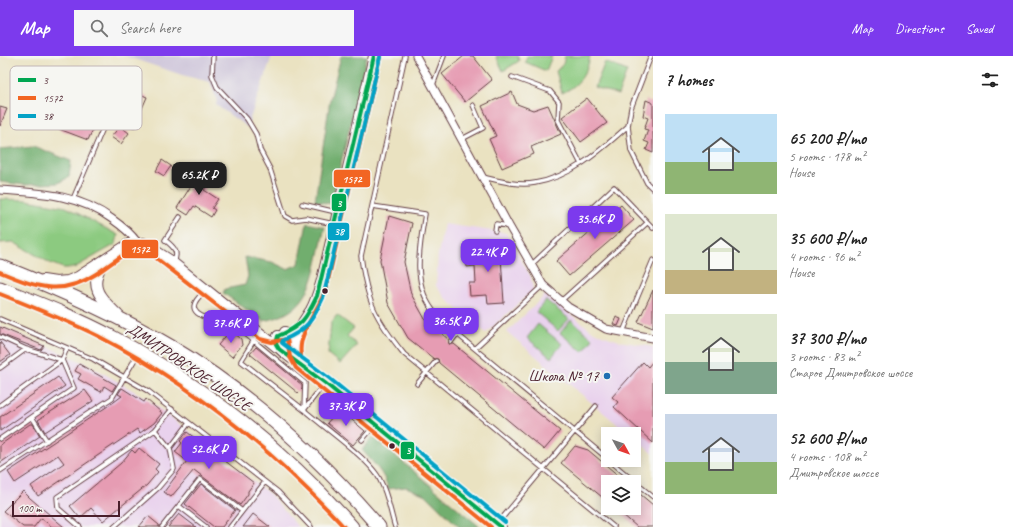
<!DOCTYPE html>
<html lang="en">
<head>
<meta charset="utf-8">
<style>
  :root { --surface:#fff; --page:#f6f6f6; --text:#222; --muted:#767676; --accent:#7c3aed }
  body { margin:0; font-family:Caveat,sans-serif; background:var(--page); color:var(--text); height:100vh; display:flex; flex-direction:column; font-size:15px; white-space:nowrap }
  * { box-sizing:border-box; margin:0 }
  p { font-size:13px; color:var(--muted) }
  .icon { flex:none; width:22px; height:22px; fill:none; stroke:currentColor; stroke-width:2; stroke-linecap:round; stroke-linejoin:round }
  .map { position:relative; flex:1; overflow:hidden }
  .side { display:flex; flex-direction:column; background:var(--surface); width:360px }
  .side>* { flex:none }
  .needle { width:26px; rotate:130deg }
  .controls { position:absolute; left:601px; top:371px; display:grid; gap:8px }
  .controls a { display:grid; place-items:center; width:40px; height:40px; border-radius:0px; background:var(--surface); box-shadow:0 2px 10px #0003; font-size:20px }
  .scale { position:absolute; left:12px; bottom:10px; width:108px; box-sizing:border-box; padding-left:4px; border:2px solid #4a1f2b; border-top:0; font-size:11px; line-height:14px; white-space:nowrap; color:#4a1f2b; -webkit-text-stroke:3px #f6f6f2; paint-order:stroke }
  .price { position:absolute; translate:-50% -34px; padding:0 9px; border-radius:8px; background:var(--accent); color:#fff; font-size:13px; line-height:26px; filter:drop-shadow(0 1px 2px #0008) }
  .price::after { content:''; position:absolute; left:50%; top:24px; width:12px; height:9px; margin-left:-6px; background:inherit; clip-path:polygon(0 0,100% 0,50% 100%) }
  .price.on { background:#222; color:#fff }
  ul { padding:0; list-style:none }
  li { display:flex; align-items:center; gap:12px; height:100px; padding:0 12px }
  li span { display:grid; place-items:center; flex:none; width:112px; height:80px; border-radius:0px; color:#555 }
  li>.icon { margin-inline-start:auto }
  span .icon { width:48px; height:48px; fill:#fffc; stroke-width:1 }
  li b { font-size:17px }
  h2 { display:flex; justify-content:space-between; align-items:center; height:48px; padding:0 12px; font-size:17px }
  header { display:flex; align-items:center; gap:24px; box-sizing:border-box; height:56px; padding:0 20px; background:var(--accent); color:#fff }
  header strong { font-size:19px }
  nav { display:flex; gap:22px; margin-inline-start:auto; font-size:14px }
  .search { width:280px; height:36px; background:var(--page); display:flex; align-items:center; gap:10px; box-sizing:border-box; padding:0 14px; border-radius:0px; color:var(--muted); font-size:15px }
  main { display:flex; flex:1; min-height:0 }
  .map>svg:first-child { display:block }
  .built { fill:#e9d2ed }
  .industrial { fill:#c9bfd7 }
  .green { fill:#8cca80; stroke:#6b7456 }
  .forest { fill:#71ae6e; stroke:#5e664c }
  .building { fill:#e69cb3 }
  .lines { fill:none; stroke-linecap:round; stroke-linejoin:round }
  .lane-casing { stroke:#623c42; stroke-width:5.5 }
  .street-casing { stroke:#623c42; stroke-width:9 }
  .secondary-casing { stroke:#623c42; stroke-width:12 }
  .highway-casing { stroke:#623c42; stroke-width:15 }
  .lane { stroke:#fff; stroke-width:3.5 }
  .street { stroke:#fff; stroke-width:7 }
  .secondary { stroke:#fff; stroke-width:10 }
  .highway { stroke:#fff; stroke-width:13 }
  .bus-1-casing { stroke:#f6f6f2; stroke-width:7 }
  .bus-2-casing { stroke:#f6f6f2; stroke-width:7 }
  .bus-3-casing { stroke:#f6f6f2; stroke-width:7 }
  .bus-1 { stroke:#00a651; stroke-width:4 }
  .bus-2 { stroke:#f26522; stroke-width:4 }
  .bus-3 { stroke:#04a2c6; stroke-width:4 }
  .bus-dot { fill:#4a1f2b; stroke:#f6f6f2; stroke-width:1.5 }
  .poi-dot { fill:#1f6fb2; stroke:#f6f6f2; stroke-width:1.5 }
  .labels { text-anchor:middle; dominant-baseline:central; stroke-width:4; stroke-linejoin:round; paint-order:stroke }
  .street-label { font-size:16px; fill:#4a1f2b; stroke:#f6f6f2 }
  .poi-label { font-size:16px; fill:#4a1f2b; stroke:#f6f6f2; text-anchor:end }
  .key { fill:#f6f6f2; stroke:#c2b6b6; stroke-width:1 }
  .key-label { font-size:11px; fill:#4a1f2b }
  .line-badge { stroke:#f6f6f2; stroke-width:1.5 }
  .badge-label { font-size:11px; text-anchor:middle; font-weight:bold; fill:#fff }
</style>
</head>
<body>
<header>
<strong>Map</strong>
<div class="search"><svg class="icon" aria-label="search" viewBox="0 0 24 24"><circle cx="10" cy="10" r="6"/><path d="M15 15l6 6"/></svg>Search here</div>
<nav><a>Map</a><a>Directions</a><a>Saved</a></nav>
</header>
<main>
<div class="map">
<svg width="653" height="471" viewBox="0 0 653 471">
  <rect width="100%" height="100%" fill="#f6f6f2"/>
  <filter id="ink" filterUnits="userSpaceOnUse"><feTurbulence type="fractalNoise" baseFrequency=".025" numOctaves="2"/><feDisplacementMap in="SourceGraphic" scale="8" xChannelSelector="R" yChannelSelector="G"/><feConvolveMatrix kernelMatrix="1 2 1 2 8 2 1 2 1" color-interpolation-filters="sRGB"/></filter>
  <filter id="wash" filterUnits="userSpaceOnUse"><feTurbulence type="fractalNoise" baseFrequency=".012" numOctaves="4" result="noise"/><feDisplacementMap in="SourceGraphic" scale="16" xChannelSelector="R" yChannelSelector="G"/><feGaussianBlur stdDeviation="0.9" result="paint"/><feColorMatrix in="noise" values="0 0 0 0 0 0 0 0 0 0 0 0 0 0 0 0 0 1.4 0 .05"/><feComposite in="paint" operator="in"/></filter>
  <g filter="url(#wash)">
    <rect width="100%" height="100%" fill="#eae2c1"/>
    <path class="built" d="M444 168 506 177 531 221 533 234 486 277 446 243 436 230 438 198Z
      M545 239 594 276 619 285 653 291V398L634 382V378H629L507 276Z
      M0 270 89 309 146 342 271 439 298 471H0Z"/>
    <path class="industrial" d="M125 0H272L247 71 216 49 217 44 210 26 182 19Z"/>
    <path class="green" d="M496 0H518L519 5 503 15Z
      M527 0H552L546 15 525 6Z
      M565 0H590C588 16 578 31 562 37L556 15 563 8Z
      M605 6 627 15 618 39 595 31Z
      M0 143 27 144 66 151 118 179 116 188 74 212H63L50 207 13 186 0 187Z
      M546 244 569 263 558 275 536 256Z
      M337 259 354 272 347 280 357 289 340 308 328 298 331 267Z
      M571 264 593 283 583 296 560 277Z
      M538 268 562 288 551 302 527 282Z"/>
    <path class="forest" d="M341 0H367L331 148 315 145 330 44Z
      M33 90 71 105 69 121 58 127 25 129 0 126V93Z
      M307 167 325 171C314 214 316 256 263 265L223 237 225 233 245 229 248 220 245 201 272 206 287 213 299 208Z
      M373 381 480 471H459L426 439 406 431 388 433C385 417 372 406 362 394Z"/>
    <g id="blocks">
      <path class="building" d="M464 0H473L492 24 465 46 442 18Z
        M119 29 147 41 137 64 108 51Z
        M512 36 517 48 533 54 548 49 561 78 531 91 534 98 502 112 489 83 496 80 482 50Z
        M587 42 607 67 581 86 562 61Z
        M646 44 653 47V97L646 94 649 87 644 85 648 74 644 73 648 62 643 60Z
        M0 51 7 53 0 70Z
        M63 63 81 69 82 66 94 71 88 84 59 73Z
        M120 70 129 77 121 88 111 81Z
        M162 104 171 110 164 120 156 115Z
        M201 114 213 121 204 134 218 143 212 152 215 154 211 161 194 150 188 159 177 152Z
        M621 149 634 164 569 220 556 205Z
        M389 160 412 167 404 206 411 238 425 263 449 284V288H454L560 375 544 394 439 307 438 303H434L408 282 388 247 380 204Z
        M500 186 504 247 488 248 487 239 470 240 469 227H476L475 210 467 211 466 197 484 196V187Z
        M653 234V272L638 266Z
        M616 261 621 263 618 270 613 268Z
        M0 271 44 290 41 294 0 278Z
        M231 274 241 283 242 289 232 301 218 289Z
        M0 286 10 299 0 306Z
        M256 291 302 329V333L298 337 250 298Z
        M653 305V387L614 351 618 346 612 341 643 306 648 311Z
        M79 308 116 329 112 335 104 330 101 336 78 323 81 318 75 315Z
        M58 321 65 330 0 375V361Z
        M122 332 144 346 146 343 162 357 154 367 140 377 137 373 38 440 31 430 64 407 58 399 15 427 8 416 114 346 122 340 118 338Z
        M85 334 93 345 45 376 38 364Z
        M339 353 365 375 353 389 327 367Z
        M30 368H33L40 380 0 407V389Z
        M187 376 254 427 248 435V438L240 449 194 414 171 441 164 436 187 405 175 396 182 387 180 385Z
        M575 390 588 394 626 426H608V446L561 407Z
        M139 392 159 408 155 413 158 416 147 429 103 465 91 452 80 462 70 450 121 407 132 394 135 397Z
        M201 428 235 454 222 471H214L185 448Z
        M634 433 653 449V471H637L615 452H634Z
        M23 435 30 442 64 471H52L41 462 34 471H23L3 455Z
        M179 458 196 471H168Z
        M253 458 270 471H243Z
        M148 460 159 469V471H139Z"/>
    </g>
  </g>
  <g filter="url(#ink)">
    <use href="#blocks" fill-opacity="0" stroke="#623c42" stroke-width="1"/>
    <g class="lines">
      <g class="lane-casing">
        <path id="lane" d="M213 0 212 19 217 31 247 63 256 78 260 94 270 113 285 160 292 164 306 162 334 168
          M405 0 361 200C367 246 375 262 404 298L614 471
          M651 0 631 52 628 70 631 95 647 127 653 133
          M512 21 550 35 559 46 558 64 581 108
          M433 29 444 0
          M462 83 483 72 473 49
          M483 121C500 125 518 130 535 127 572 121 601 94 628 70
          M73 143 109 58 134 69
          M302 148 336 156
          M372 150 425 158C419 192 411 231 437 259 443 266 451 272 457 278
          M495 175 496 168 508 170
          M174 206C179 196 174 191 165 184L180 161
          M531 209 614 131 653 172
          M209 238H202C177 261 218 264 232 270 236 272 239 274 243 276L305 327 304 354C322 370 371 404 380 424 388 439 390 455 395 471
          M561 245 647 167
          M0 263 93 303 148 335 278 436 311 471
          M623 276 653 204
          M0 281 26 293 0 312
          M254 284 241 305 304 354 324 328
          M451 286 457 278 608 403
          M475 292 543 229
          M26 293 62 304 67 292
          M417 328 436 305
          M0 349 62 304 74 332 0 383
          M32 361 47 385
          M362 384 374 370
          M170 392 189 367
          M609 404 653 441
          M0 415 112 342 138 298
          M179 450 206 471
          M498 467 596 350
          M80 471 58 452 57 441 155 374 172 353
          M114 471 158 432 174 413 170 392 155 374
          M162 471 200 423 242 455
          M230 471 265 426"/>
      </g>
      <g class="street-casing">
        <path id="street" d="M416 0 509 170 543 229 568 251 606 273 653 282
          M0 134C41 137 78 138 112 163 122 170 130 176 137 186"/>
      </g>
      <g class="secondary-casing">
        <path id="secondary" d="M104 206C87 230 100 242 118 259
          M43 224 56 226 68 225 78 221 129 188 143 187 168 203 277 291
          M285 276 293 280 295 285
          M278 280 276 288C278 294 308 314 316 320 378 370 439 421 501 471
          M300 308C285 289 300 271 311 254 316 245 319 234 322 224L374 0"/>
      </g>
      <g class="highway-casing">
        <path id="highway" d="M0 210C58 233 116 258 170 290 249 337 319 401 379 471
          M0 232C38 247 77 262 114 282 203 330 285 395 352 471"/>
      </g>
      <use href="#lane" class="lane"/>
      <use href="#street" class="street"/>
      <use href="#secondary" class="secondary"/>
      <use href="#highway" class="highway"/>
      <g class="bus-1-casing">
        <path id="bus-1" d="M374 0 317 240C306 263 302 270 278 280L276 288 279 293 325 327 501 471"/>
      </g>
      <g class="bus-2-casing">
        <path id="bus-2" d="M0 216C36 231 61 241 96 218 108 210 119 201 131 194L137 192 147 195 260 283 272 286 287 283 290 301 296 312 491 471
          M0 238C33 251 66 264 98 280 191 328 273 394 344 471
          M301 299C297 276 321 252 327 229L380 1"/>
      </g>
      <g class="bus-3-casing">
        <path id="bus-3" d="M380 1 323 242C313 264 306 275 283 284L282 287 329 322 505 466"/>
      </g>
      <use href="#bus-1" class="bus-1"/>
      <use href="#bus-2" class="bus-2"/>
      <use href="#bus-3" class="bus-3"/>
    </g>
  </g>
  <g class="bus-dot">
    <circle cx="325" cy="235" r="3.5"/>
    <circle cx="392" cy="390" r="3.5"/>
  </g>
  <circle class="poi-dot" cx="607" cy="320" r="4"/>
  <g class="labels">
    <g class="street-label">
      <text transform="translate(189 311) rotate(34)">ДМИТРОВСКОЕ ШОССЕ</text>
    </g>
    <g class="poi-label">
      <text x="599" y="320">Школа № 17</text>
    </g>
  </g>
  <rect x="10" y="10" width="132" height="64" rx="6" class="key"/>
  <rect x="18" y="22" width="18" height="4" fill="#00a651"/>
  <rect x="18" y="40" width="18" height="4" fill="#f26522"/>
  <rect x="18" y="58" width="18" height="4" fill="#04a2c6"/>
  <g class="key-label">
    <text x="43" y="28">3</text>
    <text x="43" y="46">1572</text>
    <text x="43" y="64">38</text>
  </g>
  <g class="line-badge">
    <rect x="333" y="113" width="38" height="19" rx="4" fill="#f26522"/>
    <rect x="331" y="137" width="16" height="19" rx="4" fill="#00a651"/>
    <rect x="327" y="166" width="23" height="19" rx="4" fill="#04a2c6"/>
    <rect x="121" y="183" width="38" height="20" rx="4" fill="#f26522"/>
    <rect x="400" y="385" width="15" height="19" rx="4" fill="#00a651"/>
  </g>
  <g class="badge-label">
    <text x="352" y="127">1572</text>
    <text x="339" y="151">3</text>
    <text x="339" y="179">38</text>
    <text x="140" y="197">1572</text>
    <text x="408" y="398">3</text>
  </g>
</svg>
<div class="controls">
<a><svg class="needle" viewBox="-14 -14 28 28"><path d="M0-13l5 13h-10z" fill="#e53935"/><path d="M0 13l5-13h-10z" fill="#767676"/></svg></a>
<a><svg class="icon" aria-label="layers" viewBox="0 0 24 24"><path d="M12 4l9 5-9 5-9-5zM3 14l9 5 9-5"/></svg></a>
</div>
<div class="scale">100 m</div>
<b class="price on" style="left:199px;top:140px">65.2K ₽</b>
<b class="price" style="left:595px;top:184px">35.6K ₽</b>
<b class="price" style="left:488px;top:217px">22.4K ₽</b>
<b class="price" style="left:451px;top:286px">36.5K ₽</b>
<b class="price" style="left:231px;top:288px">37.6K ₽</b>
<b class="price" style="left:346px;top:371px">37.3K ₽</b>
<b class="price" style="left:209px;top:414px">52.6K ₽</b>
</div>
<section class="side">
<h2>7 homes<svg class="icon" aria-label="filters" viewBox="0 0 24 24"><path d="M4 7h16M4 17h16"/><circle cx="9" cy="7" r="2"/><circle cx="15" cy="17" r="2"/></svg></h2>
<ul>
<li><span style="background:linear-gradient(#bfe0f5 60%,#8fb573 0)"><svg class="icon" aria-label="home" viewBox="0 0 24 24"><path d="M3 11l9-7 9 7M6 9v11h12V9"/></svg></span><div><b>65 200 ₽/mo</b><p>5 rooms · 178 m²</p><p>House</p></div></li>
<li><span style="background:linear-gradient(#dfe7d0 70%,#c2b280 0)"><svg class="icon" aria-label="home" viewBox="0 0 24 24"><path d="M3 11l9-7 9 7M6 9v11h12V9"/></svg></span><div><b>35 600 ₽/mo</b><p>4 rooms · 96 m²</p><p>House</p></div></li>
<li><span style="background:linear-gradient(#dfe7d0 60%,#7fa58c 0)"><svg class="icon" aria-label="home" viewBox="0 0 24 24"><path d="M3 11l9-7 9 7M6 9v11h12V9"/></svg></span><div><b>37 300 ₽/mo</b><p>3 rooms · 83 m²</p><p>Старое Дмитровское шоссе</p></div></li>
<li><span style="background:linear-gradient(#c9d6e8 60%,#8fb573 0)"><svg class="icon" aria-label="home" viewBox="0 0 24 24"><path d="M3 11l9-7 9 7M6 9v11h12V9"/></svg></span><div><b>52 600 ₽/mo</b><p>4 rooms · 108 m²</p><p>Дмитровское шоссе</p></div></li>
</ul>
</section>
</main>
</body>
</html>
